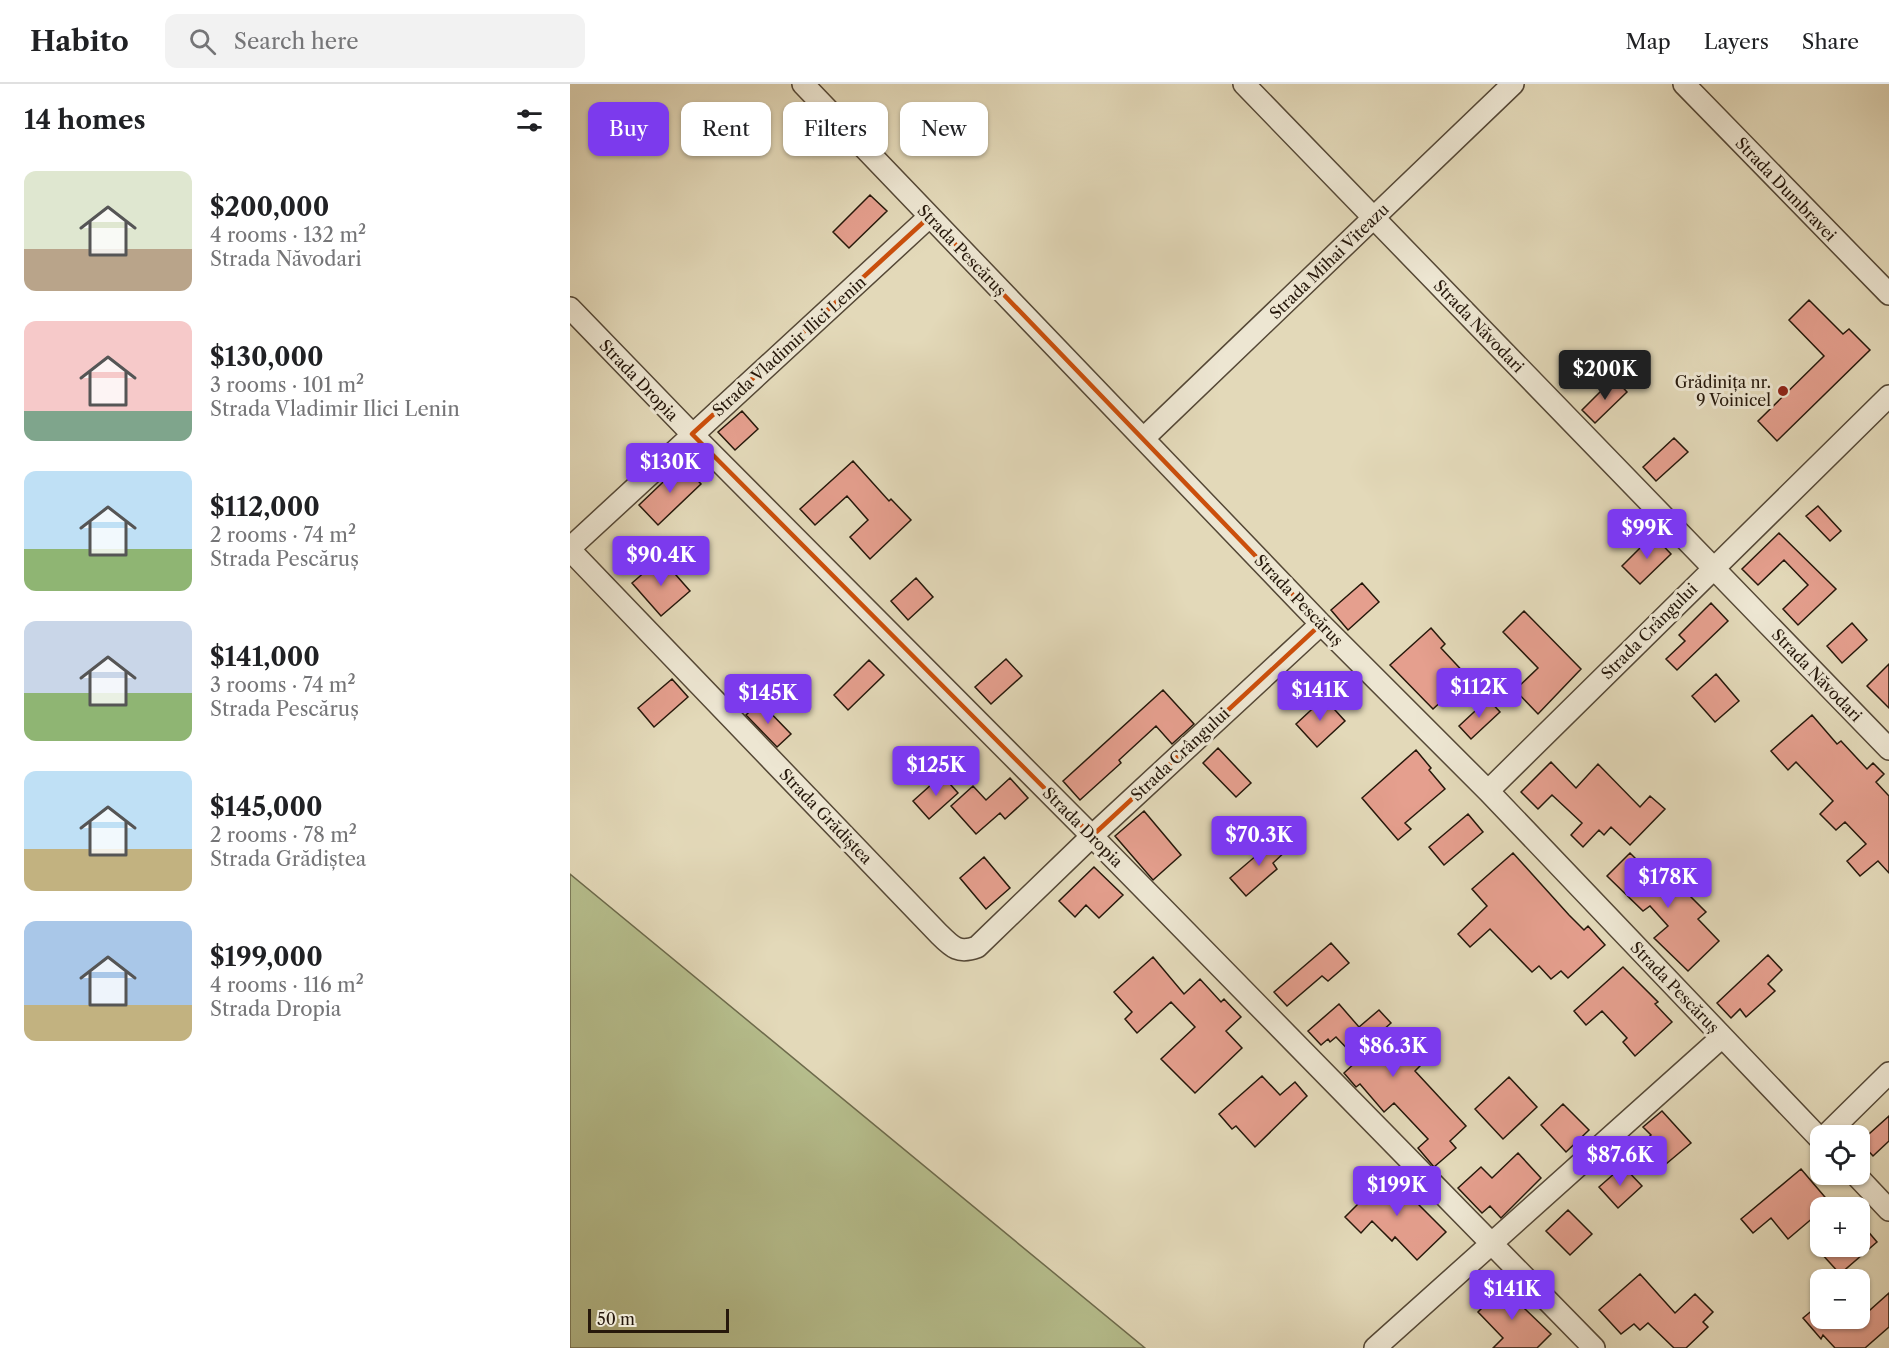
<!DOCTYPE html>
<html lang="en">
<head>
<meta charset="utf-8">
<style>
  :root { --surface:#fff; --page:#f2f2f2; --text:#202124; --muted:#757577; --line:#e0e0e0; --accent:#7c3aed }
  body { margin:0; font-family:"Libre Caslon Text",serif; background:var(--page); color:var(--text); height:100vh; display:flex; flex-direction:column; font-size:22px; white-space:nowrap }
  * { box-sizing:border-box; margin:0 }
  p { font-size:20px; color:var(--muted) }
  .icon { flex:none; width:33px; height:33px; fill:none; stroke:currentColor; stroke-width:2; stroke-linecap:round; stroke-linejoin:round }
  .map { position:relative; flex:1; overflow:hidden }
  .drawer { display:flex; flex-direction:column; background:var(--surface); width:570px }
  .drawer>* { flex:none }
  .guide { position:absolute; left:18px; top:18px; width:570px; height:54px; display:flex; gap:12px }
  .buttons { position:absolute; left:1240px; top:1041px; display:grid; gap:12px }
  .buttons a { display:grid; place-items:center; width:60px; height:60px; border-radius:12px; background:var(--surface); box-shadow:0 2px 4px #0004; font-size:30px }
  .scale { position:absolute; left:18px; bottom:15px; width:141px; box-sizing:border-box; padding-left:6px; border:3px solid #26180b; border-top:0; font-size:16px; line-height:21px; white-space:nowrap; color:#26180b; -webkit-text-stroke:4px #ede6d2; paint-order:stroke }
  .price { position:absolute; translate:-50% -51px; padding:0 14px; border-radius:6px; background:var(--accent); color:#fff; font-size:20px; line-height:39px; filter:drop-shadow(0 2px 3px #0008) }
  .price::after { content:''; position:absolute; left:50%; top:36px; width:18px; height:14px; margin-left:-9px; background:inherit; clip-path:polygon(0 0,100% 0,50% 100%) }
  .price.on { background:#222; color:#fff }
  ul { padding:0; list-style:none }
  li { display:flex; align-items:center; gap:18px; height:150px; padding:0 24px }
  li span { display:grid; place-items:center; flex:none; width:168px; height:120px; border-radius:12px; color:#555 }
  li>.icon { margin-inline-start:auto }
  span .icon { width:72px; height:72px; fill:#fffc; stroke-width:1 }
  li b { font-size:26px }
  h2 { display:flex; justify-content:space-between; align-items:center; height:72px; padding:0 24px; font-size:26px }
  .tag { padding:0 21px; border-radius:12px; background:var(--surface); box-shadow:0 2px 4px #0004; font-size:21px; line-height:54px }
  .tag.on { background:var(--accent); color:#fff }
  header { display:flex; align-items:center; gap:36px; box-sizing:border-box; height:84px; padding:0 30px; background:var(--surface); border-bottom:2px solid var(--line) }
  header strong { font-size:28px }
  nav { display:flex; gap:33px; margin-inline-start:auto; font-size:21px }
  .search { width:420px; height:54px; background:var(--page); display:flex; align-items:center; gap:15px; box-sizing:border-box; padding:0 21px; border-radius:12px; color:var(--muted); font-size:22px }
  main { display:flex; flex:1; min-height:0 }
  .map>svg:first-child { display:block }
  .green { fill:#b6be8d; stroke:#6e6b4c; stroke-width:1.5 }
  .building { fill:#e59f8e; stroke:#26180b; stroke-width:1.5 }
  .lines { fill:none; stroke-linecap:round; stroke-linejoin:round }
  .minor-casing { stroke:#554836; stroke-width:24 }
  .minor { stroke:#ede6d2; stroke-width:21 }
  .marked { fill:none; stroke:#cb4f0c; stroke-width:4.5; stroke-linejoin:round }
  .poi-dot { fill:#8f2418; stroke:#ede6d2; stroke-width:2 }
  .labels { text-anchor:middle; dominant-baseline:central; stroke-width:6; stroke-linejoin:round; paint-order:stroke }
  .street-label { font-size:16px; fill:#26180b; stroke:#ede6d2 }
  .poi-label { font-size:16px; fill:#26180b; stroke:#ede6d2; text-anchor:end }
</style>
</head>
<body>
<header>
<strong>Habito</strong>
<div class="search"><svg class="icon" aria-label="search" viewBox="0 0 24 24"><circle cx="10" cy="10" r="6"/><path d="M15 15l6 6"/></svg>Search here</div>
<nav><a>Map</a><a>Layers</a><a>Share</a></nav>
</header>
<main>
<section class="drawer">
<h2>14 homes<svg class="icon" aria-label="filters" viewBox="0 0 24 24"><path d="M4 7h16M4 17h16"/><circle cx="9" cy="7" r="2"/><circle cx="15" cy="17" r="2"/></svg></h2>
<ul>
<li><span style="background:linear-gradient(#dfe7d0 65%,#b9a48a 0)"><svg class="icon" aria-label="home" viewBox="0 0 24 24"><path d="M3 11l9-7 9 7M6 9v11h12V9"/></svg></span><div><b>$200,000</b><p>4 rooms · 132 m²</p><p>Strada Năvodari</p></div></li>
<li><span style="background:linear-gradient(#f6c9c9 75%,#7fa58c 0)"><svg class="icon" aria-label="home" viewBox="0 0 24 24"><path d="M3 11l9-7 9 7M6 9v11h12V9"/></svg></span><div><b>$130,000</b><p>3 rooms · 101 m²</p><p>Strada Vladimir Ilici Lenin</p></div></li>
<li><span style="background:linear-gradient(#bfe0f5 65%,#8fb573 0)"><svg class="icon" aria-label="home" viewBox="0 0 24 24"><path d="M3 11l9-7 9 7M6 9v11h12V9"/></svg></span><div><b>$112,000</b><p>2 rooms · 74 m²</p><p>Strada Pescăruș</p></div></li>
<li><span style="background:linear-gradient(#c9d6e8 60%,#8fb573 0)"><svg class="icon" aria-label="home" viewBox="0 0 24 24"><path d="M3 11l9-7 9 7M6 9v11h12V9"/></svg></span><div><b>$141,000</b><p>3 rooms · 74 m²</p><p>Strada Pescăruș</p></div></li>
<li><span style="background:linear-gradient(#bfe0f5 65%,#c2b280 0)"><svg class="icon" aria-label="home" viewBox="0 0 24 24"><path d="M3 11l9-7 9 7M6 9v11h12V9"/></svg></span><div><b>$145,000</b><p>2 rooms · 78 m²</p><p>Strada Grădiștea</p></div></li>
<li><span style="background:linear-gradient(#a9c7e8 70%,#c2b280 0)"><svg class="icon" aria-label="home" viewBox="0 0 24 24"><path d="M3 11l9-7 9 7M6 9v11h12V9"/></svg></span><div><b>$199,000</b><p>4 rooms · 116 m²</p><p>Strada Dropia</p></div></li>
</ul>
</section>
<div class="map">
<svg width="1319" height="1264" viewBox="0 0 1319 1264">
  <rect width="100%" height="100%" fill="#e3d9b9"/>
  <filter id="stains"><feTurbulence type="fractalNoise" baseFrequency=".00333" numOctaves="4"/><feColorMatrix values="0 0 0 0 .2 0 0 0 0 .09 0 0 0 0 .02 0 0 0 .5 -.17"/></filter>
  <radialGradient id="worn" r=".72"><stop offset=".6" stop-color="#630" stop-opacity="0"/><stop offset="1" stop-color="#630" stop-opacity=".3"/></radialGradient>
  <path class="green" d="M0 790 575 1264H0Z"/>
  <path class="building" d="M300 111 317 127 279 164 263 148Z
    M1239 216 1273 250 1279 245 1300 266 1207 357 1188 337 1254 272 1219 236Z
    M1044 294 1057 308 1025 339 1012 326Z
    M172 327 188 345 165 366 148 348Z
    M1104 354 1118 368 1086 397 1073 383Z
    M283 377 319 417 321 415 341 436 300 475 280 453 298 436 277 412 245 441 230 425Z
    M112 380 131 400 88 441 69 421Z
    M1248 422 1271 447 1260 457 1236 432Z
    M1209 449 1266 505 1228 541 1213 525 1238 501 1214 476 1188 501 1172 485Z
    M1083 451 1101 470 1070 500 1052 482Z
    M91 474 120 507 91 532 62 499Z
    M346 494 363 513 338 536 321 517Z
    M792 499 809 518 778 546 761 526Z
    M1141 519 1158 537 1107 586 1096 575 1115 557 1109 551Z
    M954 527 1011 585 968 630 945 606 968 584 933 548Z
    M1282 539 1297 556 1272 579 1257 562Z
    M861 544 875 560 871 564 898 593 863 625 820 581Z
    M436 575 452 592 421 620 405 603Z
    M299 576 314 591 278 626 264 611Z
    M1319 580V624L1297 602Z
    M1146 590 1169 617 1145 638 1122 612Z
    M102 595 118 613 84 643 68 624Z
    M593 606 624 640 602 660 586 642 549 676 551 679 510 716 493 697Z
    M754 614 775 637 747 663 726 640Z
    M918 615 930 628 901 655 889 642Z
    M190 618 221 650 207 663 176 631Z
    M1242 631 1267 660 1271 657 1297 685 1303 679 1314 690 1306 698 1319 712V789L1308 777 1290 792 1277 777 1296 760 1275 738 1266 746 1250 730 1263 717 1226 678 1218 686 1201 667Z
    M648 664 681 699 666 713 633 679Z
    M846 666 861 684 859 686 875 705 835 739 841 745 828 756 792 714Z
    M981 678 1006 704 1028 680 1070 723 1080 712 1095 725 1060 761 1041 743 1034 751 1029 746 1013 763 1001 751 1012 739 982 711 968 725 951 708Z
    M372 691 388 709 359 735 343 717Z
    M440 694 458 714 435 735 430 729 406 750 381 722 403 702 416 716Z
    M574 727 611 771 583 796 545 752Z
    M898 730 913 748 874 781 859 763Z
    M708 753 718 765 703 779 707 785 676 812 660 794Z
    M943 769 999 831 1014 846 1018 842 1035 861 998 894 991 887 981 895 969 882 962 888 920 845 900 863 888 850 917 822 902 805Z
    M1060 769 1088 797 1106 781 1121 797 1113 805 1136 828 1128 835 1149 857 1118 887 1084 854 1098 842 1080 822 1073 827 1037 792Z
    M414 773 440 804 416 825 390 794Z
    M524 783 553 811 529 834 516 821 505 833 489 817Z
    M761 859 779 879 758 897 752 892 717 922 704 908Z
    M1198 871 1212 886 1198 900 1205 907 1176 933 1170 925 1161 934 1147 919Z
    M583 873 614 910 630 895 651 918 654 915 671 933 656 947 672 964 625 1009 591 975 625 943 601 918 567 949 555 935 562 928 544 908Z
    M1053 883 1088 918 1085 920 1102 938 1065 972 1053 958 1057 954 1032 927 1016 941 1004 927Z
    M769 920 789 943 809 926 821 939 812 947 832 969 841 961 855 977 845 987 896 1042 880 1057 886 1064 864 1083 848 1064 858 1055 824 1019 814 1028 790 1000 786 1003 774 989 788 976 766 953 760 958 758 955 751 961 738 947Z
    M692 992 710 1011 725 998 737 1012 685 1063 666 1042 662 1045 649 1030Z
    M939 993 967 1023 933 1055 905 1025Z
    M993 1020 1019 1046 996 1068 971 1041Z
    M1092 1027 1121 1059 1096 1080 1075 1056 1081 1051 1073 1043Z
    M1319 1032V1057L1303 1072 1290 1058Z
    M948 1069 971 1094 931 1134 920 1122 912 1129 888 1104 911 1083 922 1094Z
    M1053 1082 1072 1102 1048 1124 1029 1103Z
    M1231 1085 1260 1119 1255 1124H1251V1127L1218 1155 1201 1134 1183 1149 1171 1135Z
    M818 1090 876 1148 847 1176 825 1153 822 1157 802 1137 791 1149 775 1133Z
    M998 1126 1022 1150 1000 1171 976 1147Z
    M1290 1138 1307 1158 1270 1190 1251 1169 1259 1162H1290Z
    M1070 1190 1105 1229 1125 1210 1143 1228 1133 1238 1138 1243 1116 1264H1104L1078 1239 1070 1246 1064 1240 1051 1250 1029 1226Z
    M927 1198 981 1250 967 1264H923L933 1254 908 1228 920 1216 914 1211Z
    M1319 1209V1243L1295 1264H1265L1253 1251 1251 1255 1233 1234 1251 1219V1234H1291Z"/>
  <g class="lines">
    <g class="minor-casing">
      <path id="minor" d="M233 0 751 540 918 707 1251 1056
        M674 0 1319 665
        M1114 0 1319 210
        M0 224 122 350 522 752 1024 1264
        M574 354 943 0
        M0 464 359 133
        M0 466 368 849C382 863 388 870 407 863L522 752 751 540
        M918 707 1319 312
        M1255 1052 1319 989
        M1285 1090 1319 1126
        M805 1264 1152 953"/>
    </g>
    <use href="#minor" class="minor"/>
  </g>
  <path class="marked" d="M359 133 751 540 522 752 122 350Z"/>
  <circle class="poi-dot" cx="1213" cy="307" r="6"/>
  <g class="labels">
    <g class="street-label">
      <text transform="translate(1216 105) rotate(46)">Strada Dumbravei</text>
      <text transform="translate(392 166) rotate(46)">Strada Pescăruș</text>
      <text transform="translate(759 177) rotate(-44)">Strada Mihai Viteazu</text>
      <text transform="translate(909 242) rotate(46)">Strada Năvodari</text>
      <text transform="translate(219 262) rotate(-42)">Strada Vladimir Ilici Lenin</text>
      <text transform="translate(69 296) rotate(46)">Strada Dropia</text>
      <text transform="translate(729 516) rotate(46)">Strada Pescăruș</text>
      <text transform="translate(1079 547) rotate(-45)">Strada Crângului</text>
      <text transform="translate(1247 591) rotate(46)">Strada Năvodari</text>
      <text transform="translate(610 670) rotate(-43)">Strada Crângului</text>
      <text transform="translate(256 732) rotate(46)">Strada Grădiștea</text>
      <text transform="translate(513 743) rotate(45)">Strada Dropia</text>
      <text transform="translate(1105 903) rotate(46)">Strada Pescăruș</text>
    </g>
    <g class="poi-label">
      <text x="1201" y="298">Grădinița nr.<tspan x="1201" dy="18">9 Voinicel</tspan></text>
    </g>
  </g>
  <rect width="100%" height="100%" filter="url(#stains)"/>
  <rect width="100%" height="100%" fill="url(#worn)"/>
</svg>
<div class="buttons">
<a><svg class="icon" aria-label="locate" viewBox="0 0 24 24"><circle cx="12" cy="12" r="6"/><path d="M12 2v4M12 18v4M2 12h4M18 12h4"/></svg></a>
<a>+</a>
<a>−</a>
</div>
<div class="scale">50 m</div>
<b class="price on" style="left:1035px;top:317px">$200K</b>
<b class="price" style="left:100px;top:410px">$130K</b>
<b class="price" style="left:1077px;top:476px">$99K</b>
<b class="price" style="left:91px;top:503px">$90.4K</b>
<b class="price" style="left:909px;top:635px">$112K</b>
<b class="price" style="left:750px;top:638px">$141K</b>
<b class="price" style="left:198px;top:641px">$145K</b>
<b class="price" style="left:366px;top:713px">$125K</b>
<b class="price" style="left:689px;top:783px">$70.3K</b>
<b class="price" style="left:1098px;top:825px">$178K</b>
<b class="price" style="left:823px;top:994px">$86.3K</b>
<b class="price" style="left:1050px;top:1103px">$87.6K</b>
<b class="price" style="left:827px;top:1133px">$199K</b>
<b class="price" style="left:942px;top:1237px">$141K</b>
<div class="guide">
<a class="tag on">Buy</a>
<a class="tag">Rent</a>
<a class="tag">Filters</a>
<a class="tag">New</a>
</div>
</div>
</main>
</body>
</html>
